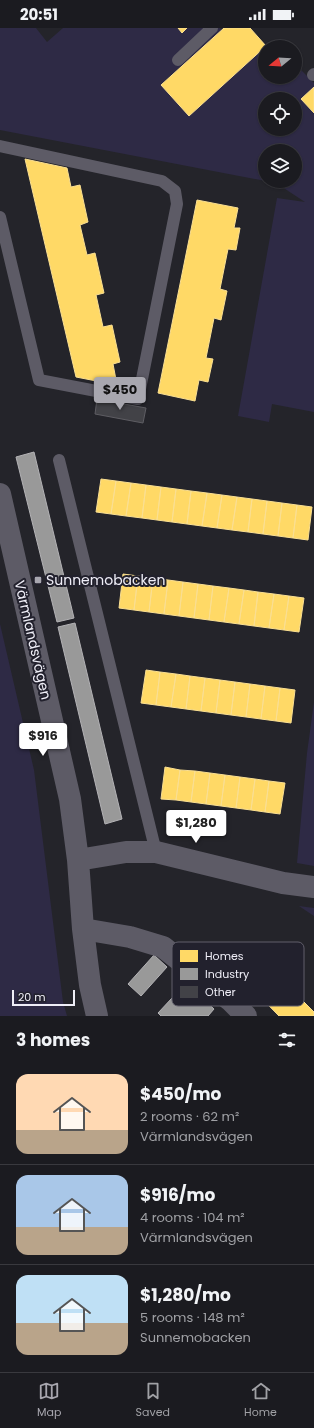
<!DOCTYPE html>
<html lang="en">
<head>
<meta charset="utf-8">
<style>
  :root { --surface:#1b1b20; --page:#242429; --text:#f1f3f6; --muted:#a0a1a5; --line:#39393e; --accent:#a8a7af }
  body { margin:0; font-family:Poppins,sans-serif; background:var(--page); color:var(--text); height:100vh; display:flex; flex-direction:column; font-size:15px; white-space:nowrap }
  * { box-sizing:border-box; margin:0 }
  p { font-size:13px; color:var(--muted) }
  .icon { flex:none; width:22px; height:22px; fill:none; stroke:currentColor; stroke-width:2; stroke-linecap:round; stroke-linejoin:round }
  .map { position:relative; height:988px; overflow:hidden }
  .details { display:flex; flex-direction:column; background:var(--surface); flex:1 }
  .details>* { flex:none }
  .needle { width:26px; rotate:252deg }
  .tools { position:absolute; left:258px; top:12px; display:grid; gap:8px }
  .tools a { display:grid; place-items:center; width:44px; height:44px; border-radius:50%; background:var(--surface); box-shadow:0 1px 3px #0004,0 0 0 1px var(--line); font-size:20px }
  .scale { position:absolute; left:12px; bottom:10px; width:63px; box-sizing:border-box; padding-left:4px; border:2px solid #efeef7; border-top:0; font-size:11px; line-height:14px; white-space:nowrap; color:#efeef7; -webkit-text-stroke:3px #22212d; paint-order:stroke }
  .price { position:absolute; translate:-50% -34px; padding:0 9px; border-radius:4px; background:#fff; color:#222; font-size:13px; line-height:26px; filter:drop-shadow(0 1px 2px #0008) }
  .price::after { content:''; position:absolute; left:50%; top:24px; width:12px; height:9px; margin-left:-6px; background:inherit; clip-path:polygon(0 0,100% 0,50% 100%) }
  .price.on { background:var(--accent); color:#111 }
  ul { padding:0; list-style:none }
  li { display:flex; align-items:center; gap:12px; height:100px; padding:0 16px }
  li+li { border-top:1px solid var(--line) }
  li span { display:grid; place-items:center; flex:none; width:112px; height:80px; border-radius:12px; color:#555 }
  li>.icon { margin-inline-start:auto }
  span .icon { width:48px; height:48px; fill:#fffc; stroke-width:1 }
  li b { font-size:17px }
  h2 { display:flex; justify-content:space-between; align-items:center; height:48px; padding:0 16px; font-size:17px }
  .status { display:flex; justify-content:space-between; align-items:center; height:28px; padding:0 20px; background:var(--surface); direction:ltr }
  .status svg { height:11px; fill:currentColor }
  .dock { display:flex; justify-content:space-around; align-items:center; height:56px; border-top:1px solid var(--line); background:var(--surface); font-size:11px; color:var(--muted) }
  .dock a { display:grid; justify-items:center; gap:2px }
  .dock .on { color:var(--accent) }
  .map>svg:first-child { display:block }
  .green { fill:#2e2a45; fill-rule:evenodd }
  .homes { fill:#ffd966; stroke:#fadf92 }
  .industry { fill:#999; stroke:#b3b2b5 }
  .building { fill:#424247; stroke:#5e5d63 }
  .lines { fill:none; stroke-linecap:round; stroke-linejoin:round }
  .service { stroke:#5d5b66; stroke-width:12 }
  .minor { stroke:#5d5b66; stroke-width:22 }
  .poi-dot { fill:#a8a7af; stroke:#22212d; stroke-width:1.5 }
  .labels { text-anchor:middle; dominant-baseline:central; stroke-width:4; stroke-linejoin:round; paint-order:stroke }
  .poi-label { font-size:14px; fill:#efeef7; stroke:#22212d; text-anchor:start }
  .street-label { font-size:14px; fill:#efeef7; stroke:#22212d }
  .key { fill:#22212d; stroke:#605e6a; stroke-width:1 }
  .key-label { font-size:11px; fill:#efeef7 }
</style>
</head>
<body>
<div class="status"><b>20:51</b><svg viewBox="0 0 49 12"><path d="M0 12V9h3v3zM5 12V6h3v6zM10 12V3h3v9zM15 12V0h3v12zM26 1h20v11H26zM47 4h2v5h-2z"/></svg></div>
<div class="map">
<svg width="314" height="988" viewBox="0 0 314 988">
  <rect width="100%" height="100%" fill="#24242a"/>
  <path class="green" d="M0 0H36L47 14 63 0H178L182 4 187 0H220L222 2 161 56 189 87 265 19V49H295V36L314 55V59L301 71 314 85V384L272 376 269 394 238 388 277 170 305 174 276 155 0 102ZM265 71H295V101H265ZM265 123H295V153H265Z
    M0 596 34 742 63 974 67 988H0Z
    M314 674V838L297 835 307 725Z
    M299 878 314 880V888Z"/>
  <path class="homes" d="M178 0H187L182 5Z
    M224 0H250L266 18 189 88 161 57Z
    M314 59V85L301 71Z
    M25 131 67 140 71 159 80 157 88 194 80 197 87 227 95 225 104 265 96 267 103 299 112 297 120 334 113 336 117 357 76 349Z
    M197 172 238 180 234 200H240L236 222 228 221 220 261 227 263 221 292 214 290 206 330 213 331 208 354 199 352 195 373 158 365Z
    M101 451 116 453 111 486 96 484Z
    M116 453 131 455 126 488 111 486Z
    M131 455 146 457 142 490 126 488Z
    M146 457 161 459 157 492 142 490Z
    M161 459 176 461 172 494 157 492Z
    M176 461 191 463 187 496 172 494Z
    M191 463 207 465 202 498 187 496Z
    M207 465 222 467 217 500 202 498Z
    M222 467 237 469 232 502 217 500Z
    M237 469 252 471 248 504 232 502Z
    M252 471 267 473 263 506 248 504Z
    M267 473 282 475 278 508 263 506Z
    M282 475 297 477 293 510 278 508Z
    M297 477 312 479 308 512 293 510Z
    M123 546 138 548 134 582 119 580Z
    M138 548 153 550 149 584 134 582Z
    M153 550 168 552 164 586 149 584Z
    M168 552 183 554 179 588 164 586Z
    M183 554 198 556 194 590 179 588Z
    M198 556 213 558 209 592 194 590Z
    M213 558 229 560 224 594 209 592Z
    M229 560 244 562 239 596 224 594Z
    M244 562 258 564 254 598 239 596Z
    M258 564 274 566 269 600 254 598Z
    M274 566 289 568 284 602 269 600Z
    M289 568 304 570 299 604 284 602Z
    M146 642 160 644 156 677 141 675Z
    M160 644 176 646 171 679 156 677Z
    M176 646 190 648 186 681 171 679Z
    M190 648 205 650 201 683 186 681Z
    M205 650 220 652 216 685 201 683Z
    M220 652 235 654 231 687 216 685Z
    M235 654 250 656 246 689 231 687Z
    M250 656 265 658 261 691 246 689Z
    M265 658 280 660 276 693 261 691Z
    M280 660 295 662 291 695 276 693Z
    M165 739 180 742 176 772 161 771Z
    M180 742 195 743 191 774 176 772Z
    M195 743 210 745 206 776 191 774Z
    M210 745 225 747 221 778 206 776Z
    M225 747 240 749 236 780 221 778Z
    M240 749 255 751 251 782 236 780Z
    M255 751 269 753 265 784 251 782Z
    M269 753 285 755 280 786 265 784Z
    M260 930 314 984V988H279L241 949Z"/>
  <path class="industry" d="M34 424 74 590 57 594 16 429Z
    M75 595 122 791 105 796 58 599Z
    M154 927 167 939 141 968 128 956Z
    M186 955 214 981 208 988H161L158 985Z"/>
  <path class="building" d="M97 371 146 380 143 395 95 386Z"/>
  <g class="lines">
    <path class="service" d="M178 32 212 0
      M313 47 314 46
      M0 118 162 153 175 163 177 176 138 371 39 352 0 189
      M59 432 156 824"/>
    <path class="minor" d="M0 466 70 771 78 832 83 901 90 957 97 988
      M78 832 126 824H156L283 855 314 859
      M83 901 130 909 163 919 230 972 246 988"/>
  </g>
  <rect class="poi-dot" x="34" y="548" width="8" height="8" rx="2"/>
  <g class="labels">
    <g class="poi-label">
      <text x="46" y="552">Sunnemobacken</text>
    </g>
    <g class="street-label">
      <text transform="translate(33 612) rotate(77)">Värmlandsvägen</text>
    </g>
  </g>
  <rect x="172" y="914" width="132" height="64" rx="6" class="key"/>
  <rect x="180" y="922" width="18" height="12" fill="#ffd966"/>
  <rect x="180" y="940" width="18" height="12" fill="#999"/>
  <rect x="180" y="958" width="18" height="12" fill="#424247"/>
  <g class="key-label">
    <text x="205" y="932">Homes</text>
    <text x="205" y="950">Industry</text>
    <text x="205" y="968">Other</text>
  </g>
</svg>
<div class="tools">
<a><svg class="needle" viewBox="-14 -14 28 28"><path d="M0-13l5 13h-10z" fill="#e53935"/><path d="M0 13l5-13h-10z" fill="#a0a1a5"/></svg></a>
<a><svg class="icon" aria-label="locate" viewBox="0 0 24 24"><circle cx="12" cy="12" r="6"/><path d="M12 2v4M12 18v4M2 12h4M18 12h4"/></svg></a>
<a><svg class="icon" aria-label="layers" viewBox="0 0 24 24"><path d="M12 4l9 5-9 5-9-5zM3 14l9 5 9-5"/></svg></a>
</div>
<div class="scale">20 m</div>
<b class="price on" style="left:120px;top:383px">$450</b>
<b class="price" style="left:43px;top:729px">$916</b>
<b class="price" style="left:196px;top:816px">$1,280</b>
</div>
<section class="details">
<h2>3 homes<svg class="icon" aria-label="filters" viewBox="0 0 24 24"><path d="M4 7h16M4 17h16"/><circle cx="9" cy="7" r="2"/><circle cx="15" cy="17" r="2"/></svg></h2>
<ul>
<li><span style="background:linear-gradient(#ffd9b3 70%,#b9a48a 0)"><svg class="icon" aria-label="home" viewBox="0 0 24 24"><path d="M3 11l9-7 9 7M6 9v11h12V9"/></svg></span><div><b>$450/mo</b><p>2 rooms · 62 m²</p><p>Värmlandsvägen</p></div></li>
<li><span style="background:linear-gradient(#a9c7e8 65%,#b9a48a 0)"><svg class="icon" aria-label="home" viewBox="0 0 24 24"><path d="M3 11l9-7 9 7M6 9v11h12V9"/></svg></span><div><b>$916/mo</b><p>4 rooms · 104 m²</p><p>Värmlandsvägen</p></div></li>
<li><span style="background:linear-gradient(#bfe0f5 60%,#b9a48a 0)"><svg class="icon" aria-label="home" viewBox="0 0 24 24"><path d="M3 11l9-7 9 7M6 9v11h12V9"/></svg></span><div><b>$1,280/mo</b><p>5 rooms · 148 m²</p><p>Sunnemobacken</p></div></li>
</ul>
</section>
<nav class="dock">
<a class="on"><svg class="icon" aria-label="map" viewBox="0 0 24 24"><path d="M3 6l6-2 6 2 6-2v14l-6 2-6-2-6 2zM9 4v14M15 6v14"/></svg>Map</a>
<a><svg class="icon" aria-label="saved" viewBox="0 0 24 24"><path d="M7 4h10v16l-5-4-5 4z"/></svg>Saved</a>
<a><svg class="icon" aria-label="home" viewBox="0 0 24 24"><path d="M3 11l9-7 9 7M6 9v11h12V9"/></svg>Home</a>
</nav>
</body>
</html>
